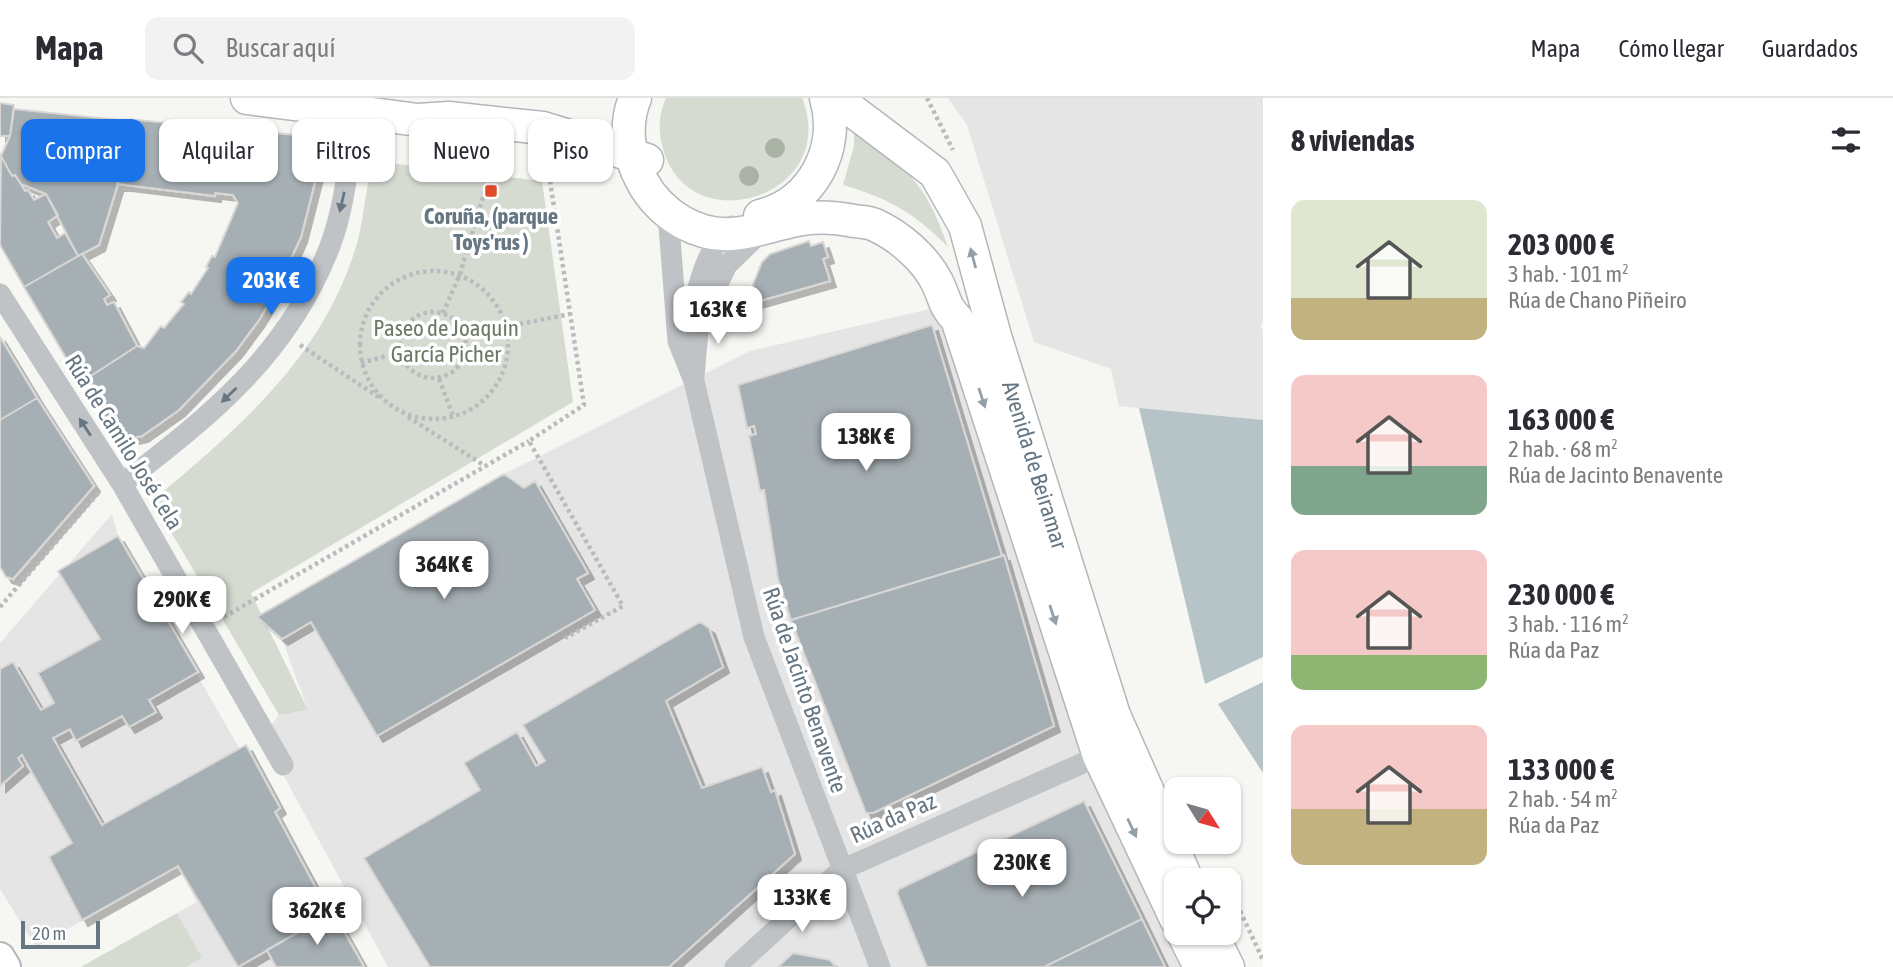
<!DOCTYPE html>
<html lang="es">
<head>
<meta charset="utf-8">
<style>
  :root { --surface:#fff; --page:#f2f2f3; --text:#2b2b33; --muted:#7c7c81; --line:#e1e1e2; --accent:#1a73e8 }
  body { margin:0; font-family:"Asap Condensed",sans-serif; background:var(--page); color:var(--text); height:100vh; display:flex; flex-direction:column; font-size:26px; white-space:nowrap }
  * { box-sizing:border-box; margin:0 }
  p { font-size:23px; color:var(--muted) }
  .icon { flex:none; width:38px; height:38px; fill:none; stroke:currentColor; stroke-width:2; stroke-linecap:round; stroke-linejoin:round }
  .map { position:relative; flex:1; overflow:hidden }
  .drawer { display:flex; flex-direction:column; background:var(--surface); width:630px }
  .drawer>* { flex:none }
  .guide { position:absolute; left:21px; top:21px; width:665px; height:63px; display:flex; gap:14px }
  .needle { width:46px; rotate:127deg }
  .controls { position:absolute; left:1164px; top:679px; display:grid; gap:14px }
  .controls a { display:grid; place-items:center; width:77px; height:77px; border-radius:14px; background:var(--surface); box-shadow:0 2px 5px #0004; font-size:35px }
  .scale { position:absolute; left:21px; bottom:18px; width:79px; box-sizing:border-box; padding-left:7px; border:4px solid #667783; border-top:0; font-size:19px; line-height:24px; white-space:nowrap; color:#667783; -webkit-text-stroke:5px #fff; paint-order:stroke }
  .price { position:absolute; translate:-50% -60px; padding:0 16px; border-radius:14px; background:#fff; color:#222; font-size:23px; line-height:46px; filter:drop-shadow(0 2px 4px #0008) }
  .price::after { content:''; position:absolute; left:50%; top:42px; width:21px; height:16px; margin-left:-10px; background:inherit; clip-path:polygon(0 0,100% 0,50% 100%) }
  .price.on { background:var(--accent); color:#fff }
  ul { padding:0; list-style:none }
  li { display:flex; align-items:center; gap:21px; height:175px; padding:0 28px }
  li span { display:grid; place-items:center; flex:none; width:196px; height:140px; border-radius:14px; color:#555 }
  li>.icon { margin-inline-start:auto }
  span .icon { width:84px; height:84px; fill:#fffc; stroke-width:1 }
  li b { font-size:30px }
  h2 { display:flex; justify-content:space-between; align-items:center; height:84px; padding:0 28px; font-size:30px }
  .pill { padding:0 24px; border-radius:14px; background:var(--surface); box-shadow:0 2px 5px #0004; font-size:24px; line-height:63px }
  .pill.on { background:var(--accent); color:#fff }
  header { display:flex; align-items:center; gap:42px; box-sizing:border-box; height:98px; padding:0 35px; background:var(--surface); border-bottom:2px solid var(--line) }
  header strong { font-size:33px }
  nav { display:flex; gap:38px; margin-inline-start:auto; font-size:24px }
  .search { width:490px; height:63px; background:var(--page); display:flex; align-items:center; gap:18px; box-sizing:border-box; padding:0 24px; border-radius:14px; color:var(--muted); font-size:26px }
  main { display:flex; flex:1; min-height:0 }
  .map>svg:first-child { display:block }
  .built { fill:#e4e5e4 }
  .green { fill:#d6dbd2 }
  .water { fill:#b6c3c7 }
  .building { fill:#a6afb4; stroke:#d8d7d5; stroke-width:2; filter:url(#shadow) }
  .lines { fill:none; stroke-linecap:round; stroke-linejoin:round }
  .secondary-casing { stroke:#b1b7bb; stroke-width:32 }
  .primary-casing { stroke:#b2b7ba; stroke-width:35 }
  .path { stroke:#b9bcbe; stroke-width:4.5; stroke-dasharray:3.5 3.5; stroke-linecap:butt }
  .minor { stroke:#bfc3c6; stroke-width:21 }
  .secondary { stroke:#fff; stroke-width:28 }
  .primary { stroke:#fff; stroke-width:32 }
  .tree { fill:#a9b2a4 }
  .oneway { fill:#667783 }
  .oneway2 { fill:#94a0a8 }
  .poi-dot { fill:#df4b2a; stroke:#fff; stroke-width:2.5 }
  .labels { text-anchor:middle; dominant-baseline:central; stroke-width:7; stroke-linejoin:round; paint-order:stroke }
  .poi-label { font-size:23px; font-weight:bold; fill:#667783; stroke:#fff }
  .park-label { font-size:23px; fill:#6a7a64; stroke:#fff }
  .street-label { font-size:23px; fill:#667783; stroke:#fff }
</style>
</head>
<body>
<header>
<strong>Mapa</strong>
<div class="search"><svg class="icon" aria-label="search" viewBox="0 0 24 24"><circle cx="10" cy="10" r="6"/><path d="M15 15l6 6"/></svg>Buscar aquí</div>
<nav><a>Mapa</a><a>Cómo llegar</a><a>Guardados</a></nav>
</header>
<main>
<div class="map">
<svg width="1263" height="869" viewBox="0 0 1263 869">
  <defs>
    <filter id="shadow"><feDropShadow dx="6" dy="6" stdDeviation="0" flood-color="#0004"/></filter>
  </defs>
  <rect width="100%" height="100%" fill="#f6f6f3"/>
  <path class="built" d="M948 0H1263V222L1260 230 1263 231V322L1119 308 1111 271 1034 244 967 27Z
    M938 209 1107 715 1180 869H388L262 638 279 617 308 612 282 541 257 519 504 376 750 253Z
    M112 416 118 438 364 869H81L197 804 178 768 36 849 0 791V545Z"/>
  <path class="green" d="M666 0H802C842 100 685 147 662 47 658 31 659 15 666 0Z
    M854 31C907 71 926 84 948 149 913 114 890 101 843 87L854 48Z
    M388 65 542 83 573 304 251 495 308 612 279 617 165 424 157 399C239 329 317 264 353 158 362 134 364 105 369 80Z
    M177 815 202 860 186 869H81Z"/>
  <path class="water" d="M1139 310 1263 322V559L1205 586Z
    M1263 584V675L1218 606Z"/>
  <path class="building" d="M0 5 14 7 10 38H0Z
    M14 11 137 24 99 147 78 158 46 96 21 86 15 77 12 78 1 58 10 38Z
    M137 22 296 37 311 45 319 68 301 139 275 195 259 222 236 253 179 312 142 338 133 340 124 339 109 330 80 285 137 248 144 250 161 228 164 230 184 206 181 204 189 194 191 196 208 170 206 169 212 158 215 159 238 105 233 97 215 95V98L117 86Z
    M1 58 12 78 15 77 25 93 28 92 34 102 46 96 58 117 48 124 57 140 65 135 78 158 24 189 0 147Z
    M809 143 811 148 823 144 828 159 823 161 830 183 756 204 753 186 762 164 770 156Z
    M82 156 110 197 104 201 107 207 114 204 137 248 83 283 77 273 75 275 24 189Z
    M932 227 1002 458 791 522 778 481 764 392 760 393 749 338 756 336 754 328 747 330 738 287Z
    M0 239 37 300 0 322Z
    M37 300 94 388 13 481 6 479 0 469V322Z
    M504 376 524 390 535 383 588 475 577 481 595 512 377 638 311 524 282 541 257 519Z
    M118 438 198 574 149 602 156 614 129 629 122 618 76 643 70 631 53 640 102 727 246 647 280 710 275 714 330 816 238 869 178 768 82 822 49 759 72 745 22 657 18 660 23 668 0 688V571L13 564 41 612 54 605 38 575 100 541 58 473Z
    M1004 457 1054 628 873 715H866L791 522Z
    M700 524 709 530 723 569 666 603 702 690 762 669 771 694 775 692 795 756 669 869H430L364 760 480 692 464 665 517 634 536 668 545 663 523 627Z
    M1084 703 1142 821 1044 869H927L897 795 899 791Z
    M333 814 364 869H276L267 852Z
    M1142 821 1165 869H1044Z
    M793 855 830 862 836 869H778Z"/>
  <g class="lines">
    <g class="secondary-casing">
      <path id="secondary" d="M0 859 6 869"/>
    </g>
    <g class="primary-casing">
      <path id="primary" d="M247 0 418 22 449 20 543 30 647 62
        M635 0C624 27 628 58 642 83 651 100 665 114 682 124 725 148 753 131 796 122 815 118 834 119 854 123 861 124 869 124 875 127 899 138 925 160 937 184 944 198 945 210 957 221L1099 658 1176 821
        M827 2 842 5 935 75 965 128 995 238 1114 617 1187 782
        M760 118C812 105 841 51 826 0
        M1183 835 1200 869
        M1211 835 1228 869"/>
    </g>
    <path class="path" d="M927 0 953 52
      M549 76 584 307 529 343 623 508 565 540
      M360 247a74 74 0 1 1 148 0a74 74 0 1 1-148 0Z
      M400 247a33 33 0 1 1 66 0a33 33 0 1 1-66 0Z
      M443 215 460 176 492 69
      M465 237 570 216
      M300 247 380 300
      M361 265 401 254
      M439 281 453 318
      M408 319 485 368
      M0 509 100 393
      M224 519 529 343
      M1228 797 1234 800 1263 862"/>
    <path class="minor" d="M660 109 669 128 678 243 694 283 754 539 880 869
      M0 196 122 386 283 667
      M700 210 710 202 727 167 761 134
      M694 278 700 210 695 201C702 174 710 148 731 128
      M122 386C211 317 288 257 330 148 346 106 349 57 356 12
      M735 869 841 772 1099 658"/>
    <use href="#secondary" class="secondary"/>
    <use href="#primary" class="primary"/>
  </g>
  <g class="tree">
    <circle cx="775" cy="50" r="10"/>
    <circle cx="749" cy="78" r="10"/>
  </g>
  <defs><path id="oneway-solid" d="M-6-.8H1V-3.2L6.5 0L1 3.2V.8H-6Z" transform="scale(1.75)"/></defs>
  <g class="oneway">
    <use href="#oneway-solid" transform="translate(342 104) rotate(103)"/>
    <use href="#oneway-solid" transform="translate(229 297) rotate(136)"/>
    <use href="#oneway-solid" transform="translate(85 329) rotate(-123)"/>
  </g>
  <g class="oneway2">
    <use href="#oneway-solid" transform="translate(973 160) rotate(-105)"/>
    <use href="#oneway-solid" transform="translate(982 300) rotate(72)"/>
    <use href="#oneway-solid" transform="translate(1053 517) rotate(72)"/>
    <use href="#oneway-solid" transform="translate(1132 730) rotate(65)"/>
  </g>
  <rect class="poi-dot" x="484" y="86" width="14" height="14" rx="3.5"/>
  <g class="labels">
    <g class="poi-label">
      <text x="491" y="118">Coruña, (parque<tspan x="491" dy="26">Toys'rus )</tspan></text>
    </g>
    <g class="park-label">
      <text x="446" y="230">Paseo de Joaquin<tspan x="446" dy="26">García Picher</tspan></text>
    </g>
    <g class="street-label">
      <text transform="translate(124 344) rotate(58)">Rúa de Camilo José Cela</text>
      <text transform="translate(1035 367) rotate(73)">Avenida de Beiramar</text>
      <text transform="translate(805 592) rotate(71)">Rúa de Jacinto Benavente</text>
      <text transform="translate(893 720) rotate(-24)">Rúa da Paz</text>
    </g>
  </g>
</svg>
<div class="controls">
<a><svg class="needle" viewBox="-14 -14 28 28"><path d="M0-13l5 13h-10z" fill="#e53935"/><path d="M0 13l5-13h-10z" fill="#7c7c81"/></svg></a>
<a><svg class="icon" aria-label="locate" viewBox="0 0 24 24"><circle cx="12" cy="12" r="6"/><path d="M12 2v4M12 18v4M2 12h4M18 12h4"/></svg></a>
</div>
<div class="scale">20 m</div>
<b class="price on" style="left:271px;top:219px">203K €</b>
<b class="price" style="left:718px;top:248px">163K €</b>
<b class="price" style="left:866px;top:375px">138K €</b>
<b class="price" style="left:444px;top:503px">364K €</b>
<b class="price" style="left:182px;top:538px">290K €</b>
<b class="price" style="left:1022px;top:801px">230K €</b>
<b class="price" style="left:802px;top:836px">133K €</b>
<b class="price" style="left:317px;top:849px">362K €</b>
<div class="guide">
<a class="pill on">Comprar</a>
<a class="pill">Alquilar</a>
<a class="pill">Filtros</a>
<a class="pill">Nuevo</a>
<a class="pill">Piso</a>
</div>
</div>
<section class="drawer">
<h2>8 viviendas<svg class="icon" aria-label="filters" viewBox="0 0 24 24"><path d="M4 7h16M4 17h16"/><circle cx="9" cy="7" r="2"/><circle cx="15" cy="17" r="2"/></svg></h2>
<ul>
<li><span style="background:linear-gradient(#dfe7d0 70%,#c2b280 0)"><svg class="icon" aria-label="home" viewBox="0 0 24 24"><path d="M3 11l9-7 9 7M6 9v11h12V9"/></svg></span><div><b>203 000 €</b><p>3 hab. · 101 m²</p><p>Rúa de Chano Piñeiro</p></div></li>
<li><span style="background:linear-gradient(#f6c9c9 65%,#7fa58c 0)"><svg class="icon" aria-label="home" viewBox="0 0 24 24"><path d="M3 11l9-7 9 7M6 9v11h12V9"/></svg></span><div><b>163 000 €</b><p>2 hab. · 68 m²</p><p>Rúa de Jacinto Benavente</p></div></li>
<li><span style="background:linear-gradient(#f6c9c9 75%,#8fb573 0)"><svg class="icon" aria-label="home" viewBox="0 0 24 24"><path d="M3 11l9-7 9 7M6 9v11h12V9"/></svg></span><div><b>230 000 €</b><p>3 hab. · 116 m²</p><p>Rúa da Paz</p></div></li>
<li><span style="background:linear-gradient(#f6c9c9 60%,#c2b280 0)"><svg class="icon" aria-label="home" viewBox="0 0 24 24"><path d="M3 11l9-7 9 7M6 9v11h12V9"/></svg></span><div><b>133 000 €</b><p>2 hab. · 54 m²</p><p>Rúa da Paz</p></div></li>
</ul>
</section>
</main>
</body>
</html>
